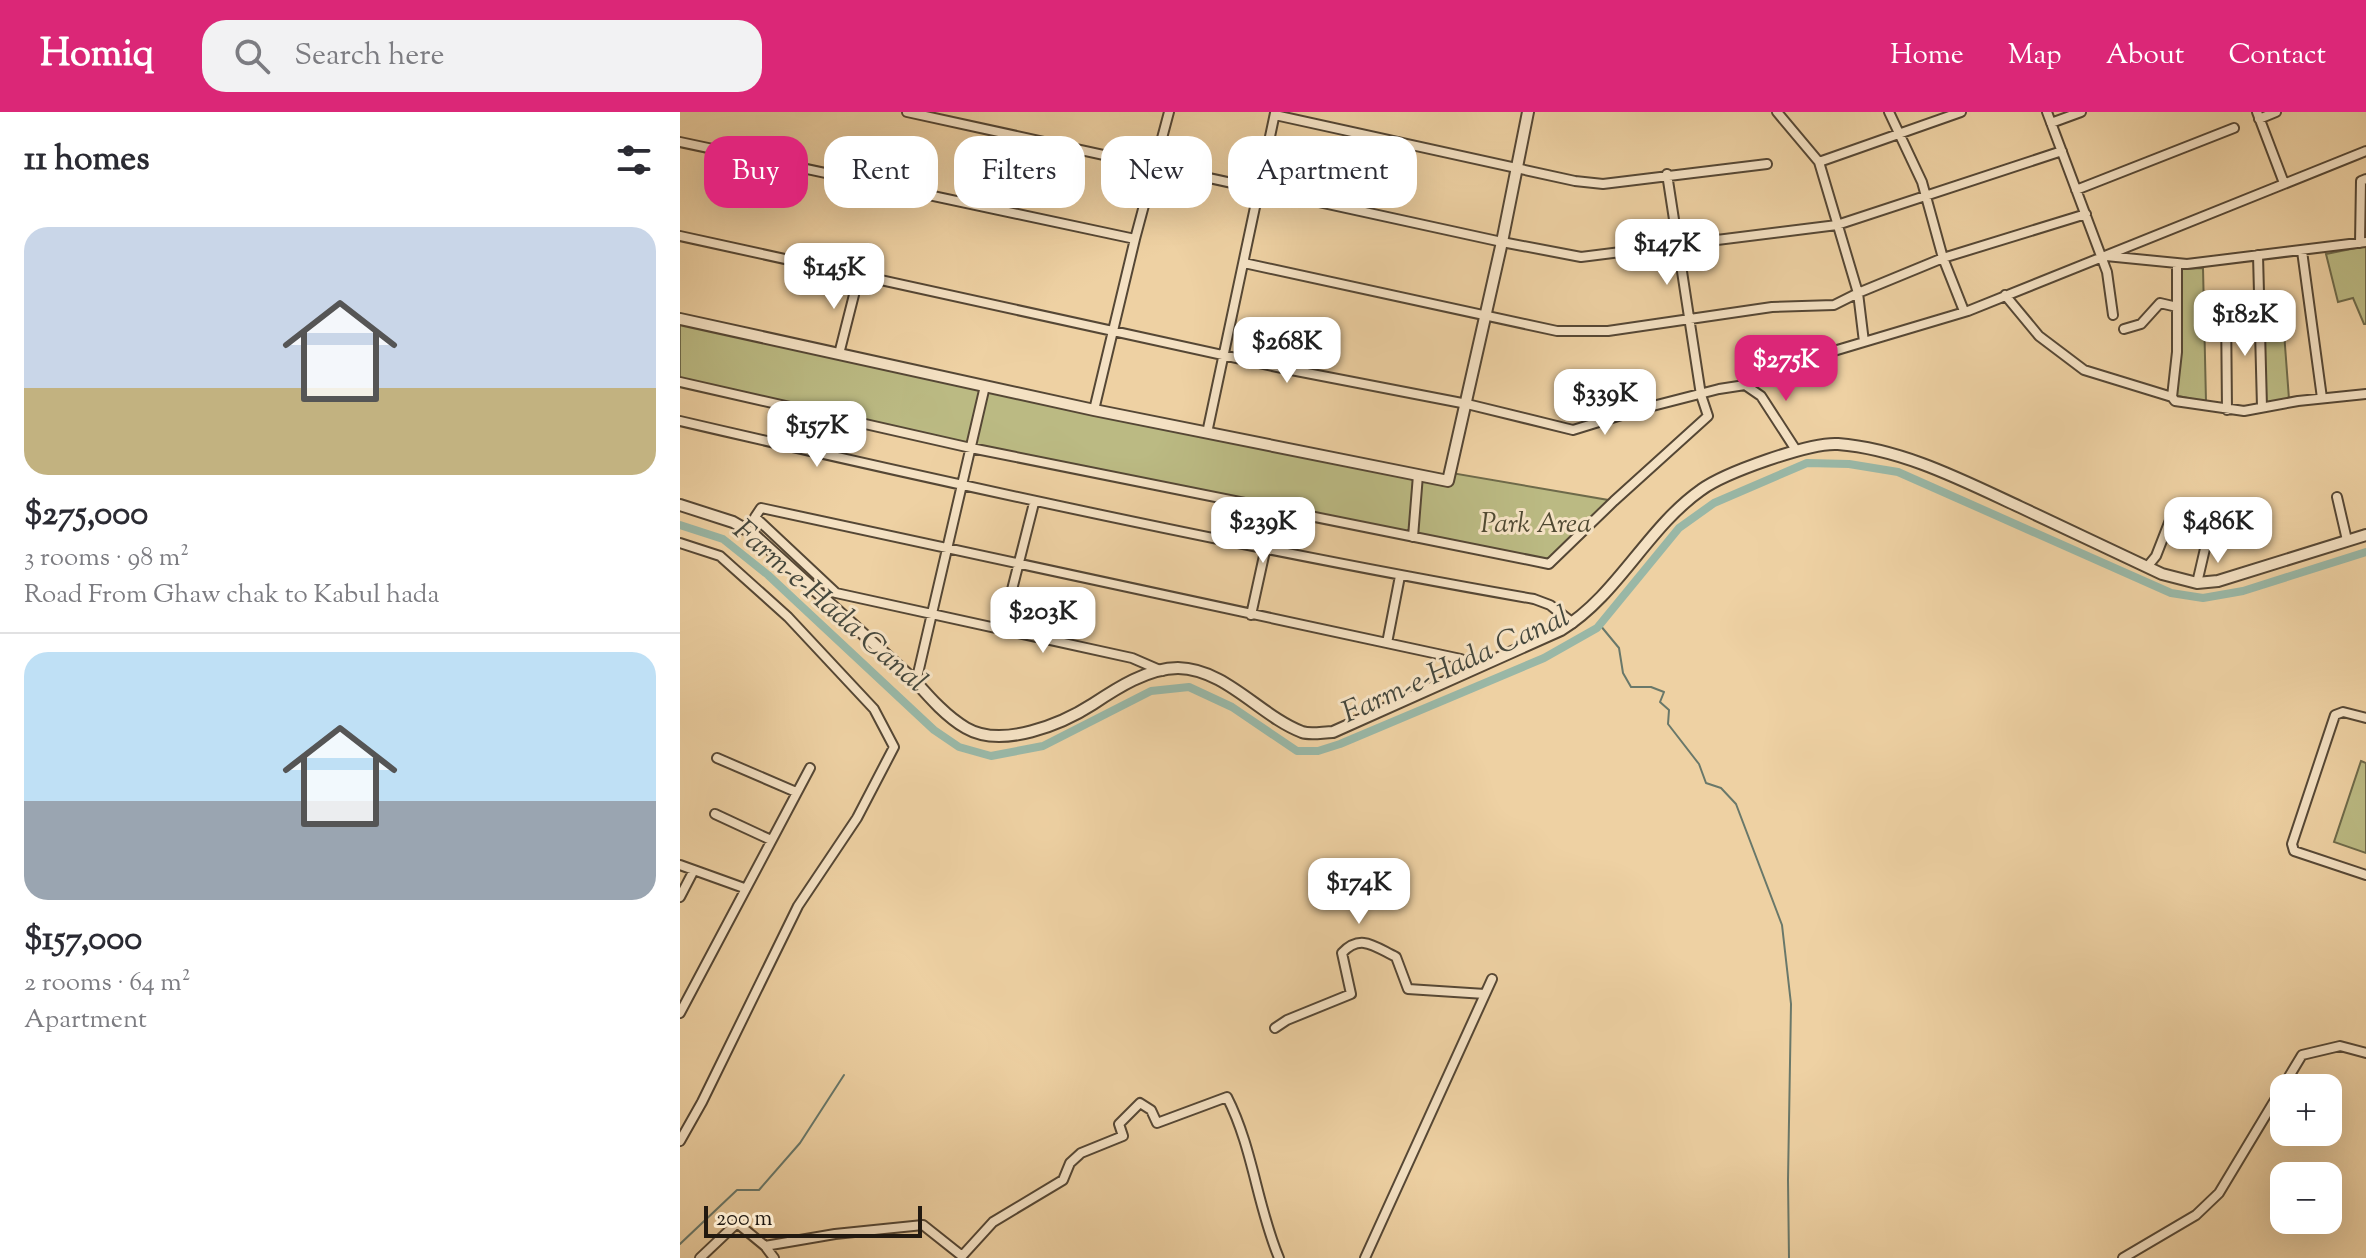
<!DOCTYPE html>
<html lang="en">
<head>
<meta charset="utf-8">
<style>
  :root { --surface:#fff; --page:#f2f2f3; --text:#2b2b33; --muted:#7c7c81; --line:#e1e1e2; --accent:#db2777 }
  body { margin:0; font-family:"Sorts Mill Goudy",serif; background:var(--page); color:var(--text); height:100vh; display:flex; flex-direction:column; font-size:30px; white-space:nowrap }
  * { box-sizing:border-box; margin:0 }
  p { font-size:26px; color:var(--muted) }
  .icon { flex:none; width:44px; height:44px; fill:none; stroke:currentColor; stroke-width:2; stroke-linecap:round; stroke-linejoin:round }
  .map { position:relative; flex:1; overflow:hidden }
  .details { display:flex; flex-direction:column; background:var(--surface); width:680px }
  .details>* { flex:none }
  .hud { position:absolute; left:24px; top:24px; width:760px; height:72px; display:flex; gap:16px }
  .tools { position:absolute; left:1590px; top:962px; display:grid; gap:16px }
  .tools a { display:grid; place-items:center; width:72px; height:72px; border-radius:16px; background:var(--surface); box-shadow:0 8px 32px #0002; font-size:40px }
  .scale { position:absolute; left:24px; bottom:20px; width:218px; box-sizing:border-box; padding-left:8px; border:4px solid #221910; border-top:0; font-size:22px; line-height:28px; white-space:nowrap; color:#221910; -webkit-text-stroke:6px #f4e1c3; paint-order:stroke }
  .price { position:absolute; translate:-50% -68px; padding:0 18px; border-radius:16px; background:#fff; color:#222; font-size:26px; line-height:52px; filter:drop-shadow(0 2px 4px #0008) }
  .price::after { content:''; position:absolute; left:50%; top:48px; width:24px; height:18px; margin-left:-12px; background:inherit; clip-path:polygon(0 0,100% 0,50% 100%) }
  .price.on { background:var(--accent); color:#fff }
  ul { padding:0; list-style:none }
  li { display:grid; align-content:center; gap:16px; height:424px; padding:0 24px }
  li+li { border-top:2px solid var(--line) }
  li span { display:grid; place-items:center; height:248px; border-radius:24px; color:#555 }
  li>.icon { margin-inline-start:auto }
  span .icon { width:144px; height:144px; fill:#fffc; stroke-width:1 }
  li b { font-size:34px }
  h2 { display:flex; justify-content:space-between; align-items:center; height:96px; padding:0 24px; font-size:34px }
  .tag { padding:0 28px; border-radius:24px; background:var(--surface); box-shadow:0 8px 32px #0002; font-size:28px; line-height:72px }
  .tag.on { background:var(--accent); color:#fff }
  header { display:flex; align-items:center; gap:48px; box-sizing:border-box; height:112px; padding:0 40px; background:var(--accent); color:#fff }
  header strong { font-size:38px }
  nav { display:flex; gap:44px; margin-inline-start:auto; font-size:28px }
  .search { width:560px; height:72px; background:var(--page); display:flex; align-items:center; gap:20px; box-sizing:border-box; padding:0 28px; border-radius:24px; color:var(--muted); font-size:30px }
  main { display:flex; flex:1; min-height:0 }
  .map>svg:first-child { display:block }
  .green { fill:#bbba83; stroke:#6e6a4a; stroke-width:2 }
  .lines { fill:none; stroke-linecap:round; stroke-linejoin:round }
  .stream { stroke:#69786a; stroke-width:2 }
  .canal { stroke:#99b7a6; stroke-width:8 }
  .minor-casing { stroke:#554735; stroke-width:12 }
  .tertiary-casing { stroke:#554735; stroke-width:14 }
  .minor { stroke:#f4e1c3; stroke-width:8 }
  .tertiary { stroke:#f4e1c3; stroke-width:10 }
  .labels { text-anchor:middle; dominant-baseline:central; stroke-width:6; stroke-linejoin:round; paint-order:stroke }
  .park-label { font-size:28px; font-style:italic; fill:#504932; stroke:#f4e1c3 }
  .water-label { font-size:30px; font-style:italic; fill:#46483d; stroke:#f4e1c3 }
</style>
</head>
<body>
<header>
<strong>Homiq</strong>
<div class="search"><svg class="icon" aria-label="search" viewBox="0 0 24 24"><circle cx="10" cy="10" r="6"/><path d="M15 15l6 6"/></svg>Search here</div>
<nav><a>Home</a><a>Map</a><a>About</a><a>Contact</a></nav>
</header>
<main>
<section class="details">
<h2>11 homes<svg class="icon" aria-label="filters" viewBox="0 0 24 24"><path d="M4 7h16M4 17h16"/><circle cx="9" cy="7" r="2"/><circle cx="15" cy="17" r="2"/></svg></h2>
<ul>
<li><span style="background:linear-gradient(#c9d6e8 65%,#c2b280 0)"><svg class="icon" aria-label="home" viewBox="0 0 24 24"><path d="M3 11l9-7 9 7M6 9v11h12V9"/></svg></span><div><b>$275,000</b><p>3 rooms · 98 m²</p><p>Road From Ghaw chak to Kabul hada</p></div></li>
<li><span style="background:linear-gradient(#bfe0f5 60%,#9aa5b1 0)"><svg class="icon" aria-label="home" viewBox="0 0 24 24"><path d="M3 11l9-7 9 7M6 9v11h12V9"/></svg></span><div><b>$157,000</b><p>2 rooms · 64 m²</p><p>Apartment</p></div></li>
</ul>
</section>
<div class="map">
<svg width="1686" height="1146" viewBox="0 0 1686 1146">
  <rect width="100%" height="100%" fill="#eed1a3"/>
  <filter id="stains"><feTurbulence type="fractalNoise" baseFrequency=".0025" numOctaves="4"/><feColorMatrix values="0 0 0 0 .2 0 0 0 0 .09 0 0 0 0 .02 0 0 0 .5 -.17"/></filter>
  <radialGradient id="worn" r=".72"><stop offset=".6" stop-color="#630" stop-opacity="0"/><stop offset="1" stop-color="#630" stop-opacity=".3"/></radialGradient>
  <path class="green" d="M1686 134V212H1684L1673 186 1658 190 1646 142Z
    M1523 156 1526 290 1494 283 1502 157Z
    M1577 195H1586L1587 207H1603L1609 287 1581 291Z
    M0 207 768 369 772 361 934 389 869 452 594 398 0 270Z
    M1681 649 1686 651V741L1654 730Z"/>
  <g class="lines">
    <path class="stream" d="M920 513 939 536 943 561 951 575H971L984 580 980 590 989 598 988 612 1019 652 1026 671 1041 676 1056 692 1102 813 1111 892 1108 1068 1109 1146
      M0 1132 57 1078H79L120 1031 164 963"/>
    <path class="canal" d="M0 413 43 427 88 463 254 618 279 635 311 644 363 634 471 579 509 575 552 595 617 639H638L660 632 864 546 917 516 999 416 1034 391 1127 351 1169 352 1218 360 1491 481 1523 486 1563 479 1686 440"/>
    <g class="minor-casing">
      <path id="minor" d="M227 0 822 130 901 145 1157 113 1382 39
        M1209 0 1242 70 1263 146 1284 199
        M1367 0 1427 160 1433 203
        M1577 0 1604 71
        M595 3 895 69 923 72 1087 52
        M1579 7 1596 0
        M1371 11 1401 0
        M0 30 455 127
        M1139 50 1281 0
        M1396 78 1554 16
        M0 124 606 257 787 292 893 318 961 297 1039 277 1065 273 1081 284 1116 338
        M1680 131 1681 69 1686 67
        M1622 139 1642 286
        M1578 143 1582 295
        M1426 144 1507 152 1686 130
        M564 151 877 219H928L1092 195 1154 193 1178 181 1263 146 1406 102
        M1325 183 1359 224 1404 258 1492 285 1495 289 1564 299 1618 289 1686 282
        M1546 195 1547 298
        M1444 217 1461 212 1480 191 1497 195
        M1184 230 1288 199 1686 39
        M159 242 179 163
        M1090 258 1184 230 1178 181 1139 50 1097 0
        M0 270 291 336 869 452 934 389 1028 304 1021 283 987 62
        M1492 285 1497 240V151
        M414 298 455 127 489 0
        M0 309C283 375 567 437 854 487L870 493 893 511
        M527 321 595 1
        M1657 385 1667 428
        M733 425 738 363
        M0 431 40 444 108 505 194 597 214 635 177 706 118 794 22 990 0 1029
        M1467 455 1476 444 1494 398
        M1517 471 1527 428
        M571 503 594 398
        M322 517 354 391
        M707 531 720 464
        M482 559 452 546 156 481 75 405 81 396 781 547 790 559
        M236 570 305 274
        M1686 606 1663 600 1655 603 1612 732 1614 739 1686 763
        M37 646 116 680
        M35 702 91 728
        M0 753 64 776
        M0 785 14 758
        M0 901 130 656
        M595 916 607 908 671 882 662 841C681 821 695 835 716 845L728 877 805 882
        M85 1134 155 1122 243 1113 282 1144 313 1110 383 1068 390 1051 401 1041 443 1024 439 1012 460 991 471 998 477 1011 547 985C573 1036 577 1094 599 1146
        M20 1146 57 1111 85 1134 94 1146
        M685 1146 812 867
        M1443 1146 1516 1103 1539 1081 1622 943 1660 934 1686 941"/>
    </g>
    <g class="tertiary-casing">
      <path id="tertiary" d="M0 207 414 298 768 369 822 130 848 0
        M0 393 53 410 72 421 236 570C250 586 267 605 286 616 322 637 382 612 413 592 437 576 468 556 498 556 546 557 580 604 622 620 631 623 643 620 653 620L881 518C938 483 967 416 1021 378 1044 361 1130 330 1158 332 1222 337 1282 368 1340 395 1387 417 1435 440 1482 462L1517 471 1538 469 1686 423"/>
    </g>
    <use href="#minor" class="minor"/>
    <use href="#tertiary" class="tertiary"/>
  </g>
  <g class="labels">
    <g class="park-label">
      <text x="856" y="413">Park Area</text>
    </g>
    <g class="water-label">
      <text transform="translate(149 495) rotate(41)">Farm-e-Hada Canal</text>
      <text transform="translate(776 554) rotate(-24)">Farm-e-Hada Canal</text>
    </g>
  </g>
  <rect width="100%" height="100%" filter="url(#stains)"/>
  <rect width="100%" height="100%" fill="url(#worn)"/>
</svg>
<div class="tools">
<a>+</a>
<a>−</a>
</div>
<div class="scale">200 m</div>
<b class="price" style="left:987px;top:175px">$147K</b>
<b class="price" style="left:154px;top:199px">$145K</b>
<b class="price" style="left:1565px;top:246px">$182K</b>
<b class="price" style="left:607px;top:273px">$268K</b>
<b class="price on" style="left:1106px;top:291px">$275K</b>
<b class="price" style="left:925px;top:325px">$339K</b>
<b class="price" style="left:137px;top:357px">$157K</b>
<b class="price" style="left:583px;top:453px">$239K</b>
<b class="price" style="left:1538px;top:453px">$486K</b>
<b class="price" style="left:363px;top:543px">$203K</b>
<b class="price" style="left:679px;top:814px">$174K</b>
<div class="hud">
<a class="tag on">Buy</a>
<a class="tag">Rent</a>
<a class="tag">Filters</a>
<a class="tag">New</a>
<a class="tag">Apartment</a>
</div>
</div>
</main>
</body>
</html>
